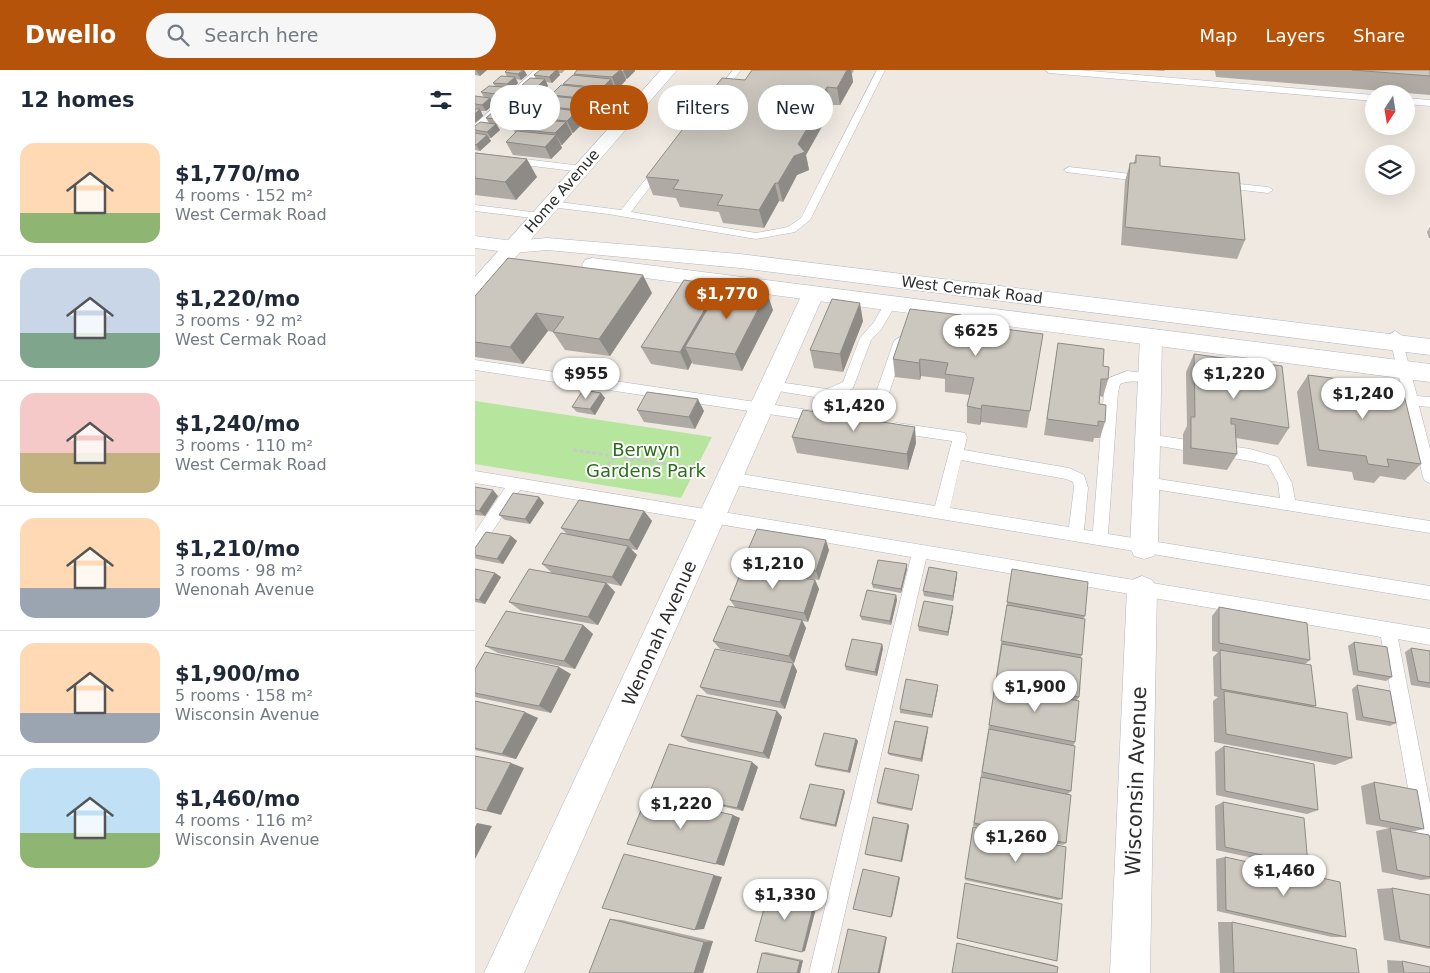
<!DOCTYPE html>
<html lang="en">
<head>
<meta charset="utf-8">
<style>
  :root { --surface:#fff; --page:#f6f6f7; --text:#1f2937; --muted:#747a83; --line:#e0e1e3; --accent:#b45309 }
  body { margin:0; font-family:"DejaVu Sans",sans-serif; background:var(--page); color:var(--text); height:100vh; display:flex; flex-direction:column; font-size:19px; white-space:nowrap }
  * { box-sizing:border-box; margin:0 }
  p { font-size:16px; color:var(--muted) }
  .icon { flex:none; width:28px; height:28px; fill:none; stroke:currentColor; stroke-width:2; stroke-linecap:round; stroke-linejoin:round }
  .map { position:relative; flex:1; overflow:hidden }
  .details { display:flex; flex-direction:column; background:var(--surface); width:475px }
  .details>* { flex:none }
  .banner { position:absolute; left:15px; top:15px; width:475px; height:45px; display:flex; gap:10px }
  .needle { width:32px; rotate:192deg }
  .buttons { position:absolute; left:890px; top:15px; display:grid; gap:10px }
  .buttons a { display:grid; place-items:center; width:50px; height:50px; border-radius:50%; background:var(--surface); box-shadow:0 5px 20px #0002; font-size:25px }
  .price { position:absolute; translate:-50% -42px; padding:0 11px; border-radius:18px; background:#fff; color:#222; font-size:16px; line-height:32px; filter:drop-shadow(0 1px 2px #0008) }
  .price::after { content:''; position:absolute; left:50%; top:30px; width:15px; height:11px; margin-left:-8px; background:inherit; clip-path:polygon(0 0,100% 0,50% 100%) }
  .price.active { background:var(--accent); color:#fff }
  ul { padding:0; list-style:none }
  li { display:flex; align-items:center; gap:15px; height:125px; padding:0 20px }
  li+li { border-top:1px solid var(--line) }
  li span { display:grid; place-items:center; flex:none; width:140px; height:100px; border-radius:15px; color:#555 }
  li>.icon { margin-inline-start:auto }
  span .icon { width:60px; height:60px; fill:#fffc; stroke-width:1 }
  li b { font-size:21px }
  h2 { display:flex; justify-content:space-between; align-items:center; height:60px; padding:0 20px; font-size:21px }
  .chip { padding:0 18px; border-radius:22px; background:var(--surface); box-shadow:0 5px 20px #0002; font-size:18px; line-height:45px }
  .chip.active { background:var(--accent); color:#fff }
  header { display:flex; align-items:center; gap:30px; box-sizing:border-box; height:70px; padding:0 25px; background:var(--accent); color:#fff }
  header strong { font-size:24px }
  nav { display:flex; gap:28px; margin-inline-start:auto; font-size:18px }
  .search { width:350px; height:45px; background:var(--page); display:flex; align-items:center; gap:12px; box-sizing:border-box; padding:0 18px; border-radius:28px; color:var(--muted); font-size:19px }
  main { display:flex; flex:1; min-height:0 }
  .map>svg:first-child { display:block }
  .green { fill:#b6e59e }
  .lines { fill:none; stroke-linecap:round; stroke-linejoin:round }
  .service-casing { stroke:#b4b7c1; stroke-width:1 }
  .minor-casing { stroke:#b4b7c1; stroke-width:1 }
  .secondary-casing { stroke:#b4b7c1; stroke-width:1 }
  .path { stroke:#c9c9c9; stroke-width:3; stroke-dasharray:4 2.5; stroke-linecap:butt }
  .service { fill:#fff; fill-rule:evenodd }
  .minor { fill:#fff; fill-rule:evenodd }
  .secondary { fill:#fff; fill-rule:evenodd }
  .wall { fill:#afaba4 }
  .shaded-wall { fill:#8e8b86 }
  .building { fill:#cbc7bf; stroke:#8e8b86 }
  .labels { text-anchor:middle; dominant-baseline:central; stroke-width:4; stroke-linejoin:round; paint-order:stroke }
  .far-street-label { font-size:15px; fill:#2e2e2e; stroke:#fff }
  .park-label { font-size:18px; fill:#2c6e1b; stroke:#fff }
  .street-label { font-size:18px; fill:#2e2e2e; stroke:#fff }
  .near-street-label { font-size:21px; fill:#2e2e2e; stroke:#fff }
</style>
</head>
<body>
<header>
<strong>Dwello</strong>
<div class="search"><svg class="icon" aria-label="search" viewBox="0 0 24 24"><circle cx="10" cy="10" r="6"/><path d="M15 15l6 6"/></svg>Search here</div>
<nav><a>Map</a><a>Layers</a><a>Share</a></nav>
</header>
<main>
<section class="details">
<h2>12 homes<svg class="icon" aria-label="filters" viewBox="0 0 24 24"><path d="M4 7h16M4 17h16"/><circle cx="9" cy="7" r="2"/><circle cx="15" cy="17" r="2"/></svg></h2>
<ul>
<li><span style="background:linear-gradient(#ffd9b3 70%,#8fb573 0)"><svg class="icon" aria-label="home" viewBox="0 0 24 24"><path d="M3 11l9-7 9 7M6 9v11h12V9"/></svg></span><div><b>$1,770/mo</b><p>4 rooms · 152 m²</p><p>West Cermak Road</p></div></li>
<li><span style="background:linear-gradient(#c9d6e8 65%,#7fa58c 0)"><svg class="icon" aria-label="home" viewBox="0 0 24 24"><path d="M3 11l9-7 9 7M6 9v11h12V9"/></svg></span><div><b>$1,220/mo</b><p>3 rooms · 92 m²</p><p>West Cermak Road</p></div></li>
<li><span style="background:linear-gradient(#f6c9c9 60%,#c2b280 0)"><svg class="icon" aria-label="home" viewBox="0 0 24 24"><path d="M3 11l9-7 9 7M6 9v11h12V9"/></svg></span><div><b>$1,240/mo</b><p>3 rooms · 110 m²</p><p>West Cermak Road</p></div></li>
<li><span style="background:linear-gradient(#ffd9b3 70%,#9aa5b1 0)"><svg class="icon" aria-label="home" viewBox="0 0 24 24"><path d="M3 11l9-7 9 7M6 9v11h12V9"/></svg></span><div><b>$1,210/mo</b><p>3 rooms · 98 m²</p><p>Wenonah Avenue</p></div></li>
<li><span style="background:linear-gradient(#ffd9b3 70%,#9aa5b1 0)"><svg class="icon" aria-label="home" viewBox="0 0 24 24"><path d="M3 11l9-7 9 7M6 9v11h12V9"/></svg></span><div><b>$1,900/mo</b><p>5 rooms · 158 m²</p><p>Wisconsin Avenue</p></div></li>
<li><span style="background:linear-gradient(#bfe0f5 65%,#8fb573 0)"><svg class="icon" aria-label="home" viewBox="0 0 24 24"><path d="M3 11l9-7 9 7M6 9v11h12V9"/></svg></span><div><b>$1,460/mo</b><p>4 rooms · 116 m²</p><p>Wisconsin Avenue</p></div></li>
</ul>
</section>
<div class="map">
<svg width="955" height="903" viewBox="0 0 955 903">
  <rect width="100%" height="100%" fill="#efe9e1"/>
  <path class="green" d="M0 331 237 367 206 428 0 394Z"/>
  <g class="lines">
    <g class="service-casing">
      <path id="service" d="M60 0H69L3 61 0 62V54Z
        M258 0H266L246 26H240L239 24Z
        M402 0H410L335 150 320 162 281 169 133 144 76 137 71 134 76 131 146 140 182 95 185 94 190 97 156 142 281 163 313 157 326 148Z
        M570 0H604L899 25V31L574 3Z
        M931 28 955 30V36L931 34Z
        M0 83 107 96 112 99 107 102 0 89Z
        M594 97 656 104 661 107 656 110 591 102 589 100Z
        M745 112 793 117 798 120 793 123 741 117V113Z
        M0 135 65 143 70 146 65 149 0 141Z
        M415 230 421 234 407 258 396 270 378 318 367 325 352 329 291 319 289 316 291 313 296 311 352 319 368 312 385 268 399 252 411 231Z
        M920 261 926 265 942 326 955 327V337L944 336 955 379V413L950 411 948 407 914 265Z
        M425 267 431 271 404 354 402 358 397 359 392 358 390 354 419 271Z
        M0 290 347 342 352 343 354 347 352 351 347 352 0 300Z
        M652 301 679 304 680 307 679 310C667 314 656 309 645 314L643 322 633 464 955 516V530L254 414 249 412 247 408 249 404 254 402 460 436 477 371 422 363 417 362 415 358 417 354 422 353 485 362 490 363 492 367 489 380 594 398 609 405 613 418 609 460 618 461 629 322 634 308ZM486 390 591 409 598 412 599 418 594 457 475 438Z
        M672 364 775 379 803 387 817 413 820 430 955 451V463L666 417 664 413 666 409 671 407 805 428 803 413 793 395 775 391 672 374 667 373 665 369 667 365Z
        M0 401 955 559V575L923 569 955 734V795L948 792 945 785 906 567 451 489 356 903H334L436 487 45 420 5 480 0 482V462L30 418 0 413Z"/>
    </g>
    <g class="minor-casing">
      <path id="minor" d="M186 0H202L8 225 0 227V207Z
        M338 217 346 219 349 224 49 903H9L327 224 330 219Z
        M676 260 684 262 687 268 683 477 679 486 669 489 659 486 655 477 665 268 668 262Z
        M667 506 677 510 682 519 675 903H635L652 519 657 510Z"/>
    </g>
    <g class="secondary-casing">
      <path id="secondary" d="M0 166 38 171 72 168 265 184 955 269V285L265 198 72 180 38 183 0 178Z
        M117 188 955 294V312L110 200 107 195 110 190Z"/>
    </g>
    <path class="path" d="M98 380 226 399
      M116 405 128 399 141 386"/>
    <use href="#service" class="service"/>
    <use href="#minor" class="minor"/>
    <use href="#secondary" class="secondary"/>
  </g>
  <path class="wall" d="M0 0H12L5 6 0 5Z
    M32 0H49L52 5 46 10 41 9 43 13 36 20H30L32 23 24 30 16 29 19 34 11 41H6L8 46 0 53V26L9 27 6 22 20 16 18 13 32 7 30 2Z
    M65 0H90L87 3H84L85 5 77 13 71 12 73 16 65 23H61L62 24 53 34 47 33 50 37 41 45H39L40 48 31 56 22 55 25 60 16 68H14L16 71 5 81 0 80V56L14 53 11 48 25 40 23 37 37 30 35 26 47 17 46 16 61 9 59 5Z
    M102 0 160 1 152 9H151V10L142 20 141 19V21L132 30H131V31L122 41H120L121 42 111 52H107L108 53 98 63H96L97 64 87 75H86L87 78 76 89 38 85 31 72 40 63 38 59 52 48 51 47 66 37 65 36 77 26 76 25 88 15V14L99 5V4Z
    M277 0H379L377 4 378 12 365 35H355L353 38 354 44 331 85 334 100 322 105 308 132 304 131 289 158 248 153 244 142 205 137 201 128 178 125 171 107 270 10Z
    M670 0H690L689 1Z
    M734 0H955V25L741 7 740 1Z
    M0 83 62 107 41 130 0 125Z
    M661 85 770 170 762 189 646 175 650 111 655 93H659Z
    M955 157V168H954L952 162Z
    M245 217 298 240 267 301 218 294 217 292 213 300 176 294 166 277Z
    M177 223 135 286 90 280 78 262 73 261 48 294 0 287V226Z
    M486 245V253L568 264 552 358 506 352 505 355 492 353V336L495 325 470 322V309L446 306 445 310 420 307 418 289Z
    M388 251 368 302 339 298 335 280Z
    M583 273 628 296 633 309 628 327 625 326 624 334 630 352 625 368H619L618 372 569 365Z
    M719 284 814 358 803 375 761 368 762 384 752 400 708 394V364L712 356 711 302Z
    M833 305 946 394 930 410 905 406 899 413 879 410 877 402 832 396 822 322Z
    M126 323 130 328 120 345 102 342 97 337Z
    M162 340 229 341 220 359 169 352Z
    M317 367 441 373 433 400 322 383Z
    M0 417 23 426 10 446 0 445Z
    M64 427 69 433 55 454 30 450 24 445Z
    M169 441 177 451 162 480 156 479 162 485 146 516 132 513 140 522 123 555 46 541 34 532 77 503 67 494 93 465 86 458Z
    M36 466 42 471 28 494 2 489 0 488V478Z
    M354 480 344 510 275 498 269 489Z
    M432 494V499L426 523 398 518 397 514Z
    M0 499 20 503 26 507 10 534 0 532Z
    M537 499 610 546 608 549 607 585 605 588 604 627 602 630 600 672 598 676 596 721 593 724 591 773 588 775 498 756 513 661Z
    M482 502V506L478 531 449 526 448 521Z
    M340 510 344 519 333 552 327 551 331 558 319 593 245 579 238 571 260 537 255 530Z
    M421 525 422 530 416 555 387 550 385 546Z
    M478 536V540L473 566 444 561 443 556Z
    M744 537 835 590 830 594 841 636 838 637 877 688 860 695 739 672 738 631 743 627 739 626 738 587 743 582 737 581V546Z
    M108 555 118 564 100 599 23 583 10 576Z
    M879 572 917 607 911 611 878 605 873 576Z
    M407 574 408 578 402 606 371 600 370 596Z
    M936 578 955 581V618L936 615 930 582Z
    M318 593 322 601 310 639 232 624 225 617Z
    M0 599 96 604 76 643 0 627Z
    M882 615 921 653 915 656 881 650 877 619Z
    M463 618 457 648 425 643V639Z
    M0 631 63 648 41 689 0 680Z
    M302 641 307 647 294 689 214 672 206 666Z
    M453 660 447 692 414 685 413 683Z
    M381 669 383 671 375 703 342 697 340 695Z
    M749 676 843 740 832 744 741 725 740 682Z
    M283 697 268 741 185 723 176 719Z
    M444 705V707L437 741 403 734 402 732Z
    M899 712 949 759 935 762 955 769V809L946 810 907 802 901 761 914 758 891 754 886 716Z
    M370 722 361 757 327 750 325 748Z
    M748 732 833 795 821 797 741 780 740 736Z
    M433 754 434 756 427 792 391 785 390 784Z
    M498 757 587 829 583 830 490 810Z
    M750 787 871 867H857L742 841 741 789Z
    M917 818 955 825V879L909 870 902 819Z
    M135 849 147 850 238 871 228 903Z
    M743 852H757L884 903H745Z
    M482 873 579 895 583 897 477 903Z
    M291 882 328 890 325 903H282L287 883Z
    M912 890 927 891 955 903H913Z"/>
  <path class="shaded-wall" d="M1 0H12L5 6Z
    M48 0H49L52 5 46 10 43 4Z
    M81 0H83L85 5 77 13 74 7Z
    M145 0H147L151 10 142 20 137 7Z
    M148 0H160V1L152 9Z
    M367 0H376L378 12 365 35 362 18Z
    M40 7 43 13 36 20 32 14Z
    M70 9 73 16 65 23 62 17Z
    M136 9 141 21 132 30 127 18Z
    M29 17 32 23 24 30 21 24Z
    M352 17 355 35 353 38 354 44 331 85 334 100 322 105 308 132 303 113 347 25Z
    M59 18 62 24 53 34 50 27Z
    M126 19 131 31 122 41 116 29Z
    M15 28 19 34 11 41 7 35Z
    M116 30 121 42 111 52 106 40Z
    M46 31 50 37 41 45 38 39Z
    M5 39 8 46 0 53V44Z
    M102 41 108 53 98 63 92 51Z
    M37 42 40 48 31 56 28 50Z
    M91 52 97 64 87 75 80 63Z
    M21 54 25 60 16 68 12 62Z
    M12 65 16 71 5 81 1 75Z
    M81 65 87 78 76 89 70 77Z
    M52 89 62 107 41 130 30 112Z
    M300 113 304 131 289 158 284 140Z
    M168 205 177 223 135 286 124 269Z
    M244 215 251 233 210 277 217 292 213 300 205 282Z
    M292 222 298 240 267 301 260 284Z
    M385 233 388 251 368 302 365 284Z
    M61 243 73 261 48 294 35 277Z
    M445 289 446 306 445 310 444 293Z
    M126 323 130 328 120 345 115 339Z
    M223 329 229 341 220 359 214 347Z
    M507 335 506 352 505 355 506 339Z
    M440 357 441 373 433 400 432 384Z
    M18 420 23 426 10 446 4 441Z
    M64 427 69 433 55 454 50 449Z
    M169 441 177 451 162 480 154 470Z
    M36 466 42 471 28 494 22 489Z
    M351 470 354 480 344 510 341 501Z
    M153 476 162 485 146 516 137 507Z
    M432 494V499L426 523V519Z
    M482 502V506L478 531V526Z
    M20 503 26 507 10 534 4 530Z
    M340 510 344 519 333 552 329 543Z
    M131 513 140 522 123 555 113 547Z
    M421 525 422 530 416 555 415 551Z
    M478 536V540L473 566V562Z
    M327 550 331 558 319 593 314 586Z
    M108 555 118 564 100 599 89 591Z
    M407 574 408 578 402 606 400 602Z
    M318 593 322 601 310 639 305 632Z
    M84 597 96 604 76 643 64 636Z
    M463 615V618L457 648V645Z
    M302 641 307 647 294 689 288 683Z
    M50 642 63 648 41 689 27 684Z
    M453 657V660L447 692 446 689Z
    M381 669 383 671 375 703 373 701Z
    M277 692 283 697 268 741 262 738Z
    M36 693 49 698 26 745 11 741Z
    M369 720 370 722 361 757 360 755Z
    M258 745 265 748 249 796 241 794Z
    M2 753 17 756 0 789V757Z
    M433 754 434 756 427 792 426 791Z
    M239 805 247 807 229 859 220 860Z
    M424 807 425 808 417 847H416Z
    M340 830 343 831 330 881 327 882Z
    M411 867H412L405 903H403Z
    M238 871 228 903H219L229 872Z
    M328 890 325 903H322L325 891Z"/>
  <path class="building" d="M32 0H48L43 4 30 2Z
    M65 0H81L74 7 59 5Z
    M102 0H145L137 7 99 4Z
    M277 0H372L362 18 352 17 347 25 351 26 323 74 330 82 319 86 303 113H300L284 140 242 135 248 125 198 119 204 110 171 107 247 8 270 10Z
    M877 0H955V6Z
    M98 5 136 9 127 18 88 14Z
    M26 6 40 7 32 14 18 13Z
    M55 8 70 9 62 17 46 16Z
    M86 15 126 19 116 29 76 25Z
    M14 16 29 17 21 24 6 22Z
    M45 17 59 18 50 27 35 26Z
    M0 26 15 28 7 35 0 34Z
    M75 26 116 30 106 40 65 36Z
    M32 29 46 31 38 39 23 37Z
    M62 36 102 41 92 51 51 47Z
    M0 39H5L0 44Z
    M20 40 37 42 28 50 11 48Z
    M49 48 91 52 80 63 38 59Z
    M5 52 21 54 12 62 0 60V56Z
    M42 61 81 65 70 77 31 72Z
    M0 63 12 65 1 75 0 74Z
    M0 83 52 89 30 112 0 108Z
    M661 85 685 87V96L764 103 770 170 650 157 655 93H661Z
    M33 188 168 205 124 269 78 262 89 247 61 243 35 277 0 272V226Z
    M209 210 244 215 205 282 166 277Z
    M246 216 292 222 260 284 210 277Z
    M357 229 385 233 365 284 335 280Z
    M435 239 486 245 484 253 568 264 555 341 507 335 506 339 492 336 499 308 470 304 473 293 445 289 444 293 418 289Z
    M583 273 629 279 628 296 634 297 633 309H626L624 334 631 335 630 352 623 351V356L572 349Z
    M719 284 807 296 814 358 756 348V354H760L762 384 716 378V347H720Z
    M833 305 927 317 946 394 912 389 914 397 893 394 891 386 844 380Z
    M108 320 126 323 115 339 97 337Z
    M172 322 223 329 214 347 162 340Z
    M328 340 440 357 432 384 317 367Z
    M0 417 18 420 4 441 0 440Z
    M38 423 64 427 50 449 24 445Z
    M104 430 169 441 154 470 86 458Z
    M282 459 351 470 341 501 269 489Z
    M11 462 36 466 22 489 0 485V478Z
    M86 463 153 476 137 507 67 494Z
    M403 490 432 494 426 519 397 514Z
    M268 497 340 510 329 543 255 530Z
    M454 497 482 502 478 526 448 521Z
    M0 499 20 503 4 530 0 529Z
    M54 499 131 513 113 547 34 532Z
    M537 499 613 512 610 546 532 532Z
    M392 520 421 525 415 551 385 546Z
    M449 531 478 536 473 562 443 556Z
    M532 535 610 549 607 585 526 571Z
    M253 536 327 550 314 586 238 571Z
    M744 537 832 553 835 590 744 573Z
    M31 541 108 555 89 591 10 576Z
    M377 569 407 574 400 602 370 596Z
    M879 572 912 577 917 607 883 601Z
    M527 574 607 588 604 627 521 611Z
    M936 578 955 581V613L943 611Z
    M240 579 318 593 305 632 225 617Z
    M745 580 836 595 841 636 746 619Z
    M10 582 84 597 64 636 0 623V599Z
    M431 609 463 615 457 645 425 639Z
    M520 615 604 631 600 672 514 655Z
    M882 615 915 621 921 653 888 647Z
    M749 621 872 643 877 688 751 664Z
    M222 625 302 641 288 683 206 666Z
    M0 631 50 642 27 684 0 678Z
    M420 651 453 657 446 689 413 683Z
    M514 659 600 676 596 721 507 702Z
    M349 663 381 669 373 701 340 695Z
    M194 674 277 692 262 738 176 719Z
    M749 676 839 694 843 740 750 721Z
    M0 686 36 693 11 741 0 738Z
    M410 698 444 705 437 739 402 732Z
    M506 707 596 725 591 773 499 753Z
    M899 712 942 720 949 759 905 750Z
    M335 714 369 720 360 755 325 748Z
    M172 726 258 745 241 794 152 774Z
    M748 732 829 748 833 795 750 777Z
    M398 747 433 754 426 791 390 784Z
    M498 757 591 777 587 829 490 808Z
    M915 758 954 765 955 769V807L922 800Z
    M149 784 239 805 220 860 127 838Z
    M750 787 865 812 871 867 751 840Z
    M388 799 424 807 416 847 378 839Z
    M490 813 587 834 582 891 482 868Z
    M917 818 955 825V877L925 870Z
    M294 821 340 830 327 882 280 871Z
    M135 849 229 872 219 903H114Z
    M757 852 881 879 884 903H759Z
    M373 859 411 867 403 903H363Z
    M482 873 583 897 582 903H477Z
    M287 883 325 891 322 903H282Z
    M927 891 955 897V903H929Z"/>
  <g class="labels">
    <g class="far-street-label">
      <text transform="translate(87 121) rotate(-49)">Home Avenue</text>
      <text transform="translate(497 220) rotate(7)">West Cermak Road</text>
    </g>
    <g class="park-label">
      <text x="171" y="379">Berwyn<tspan x="171" dy="21">Gardens Park</tspan></text>
    </g>
    <g class="street-label">
      <text transform="translate(184 563) rotate(-66)">Wenonah Avenue</text>
    </g>
    <g class="near-street-label">
      <text transform="translate(661 711) rotate(-88)">Wisconsin Avenue</text>
    </g>
  </g>
</svg>
<div class="buttons">
<a><svg class="needle" viewBox="-14 -14 28 28"><path d="M0-13l5 13h-10z" fill="#e53935"/><path d="M0 13l5-13h-10z" fill="#747a83"/></svg></a>
<a><svg class="icon" aria-label="layers" viewBox="0 0 24 24"><path d="M12 4l9 5-9 5-9-5zM3 14l9 5 9-5"/></svg></a>
</div>
<b class="price active" style="left:252px;top:250px">$1,770</b>
<b class="price" style="left:501px;top:287px">$625</b>
<b class="price" style="left:111px;top:330px">$955</b>
<b class="price" style="left:759px;top:330px">$1,220</b>
<b class="price" style="left:888px;top:350px">$1,240</b>
<b class="price" style="left:379px;top:362px">$1,420</b>
<b class="price" style="left:298px;top:520px">$1,210</b>
<b class="price" style="left:560px;top:643px">$1,900</b>
<b class="price" style="left:206px;top:760px">$1,220</b>
<b class="price" style="left:541px;top:793px">$1,260</b>
<b class="price" style="left:809px;top:827px">$1,460</b>
<b class="price" style="left:310px;top:851px">$1,330</b>
<div class="banner">
<a class="chip">Buy</a>
<a class="chip active">Rent</a>
<a class="chip">Filters</a>
<a class="chip">New</a>
</div>
</div>
</main>
</body>
</html>
